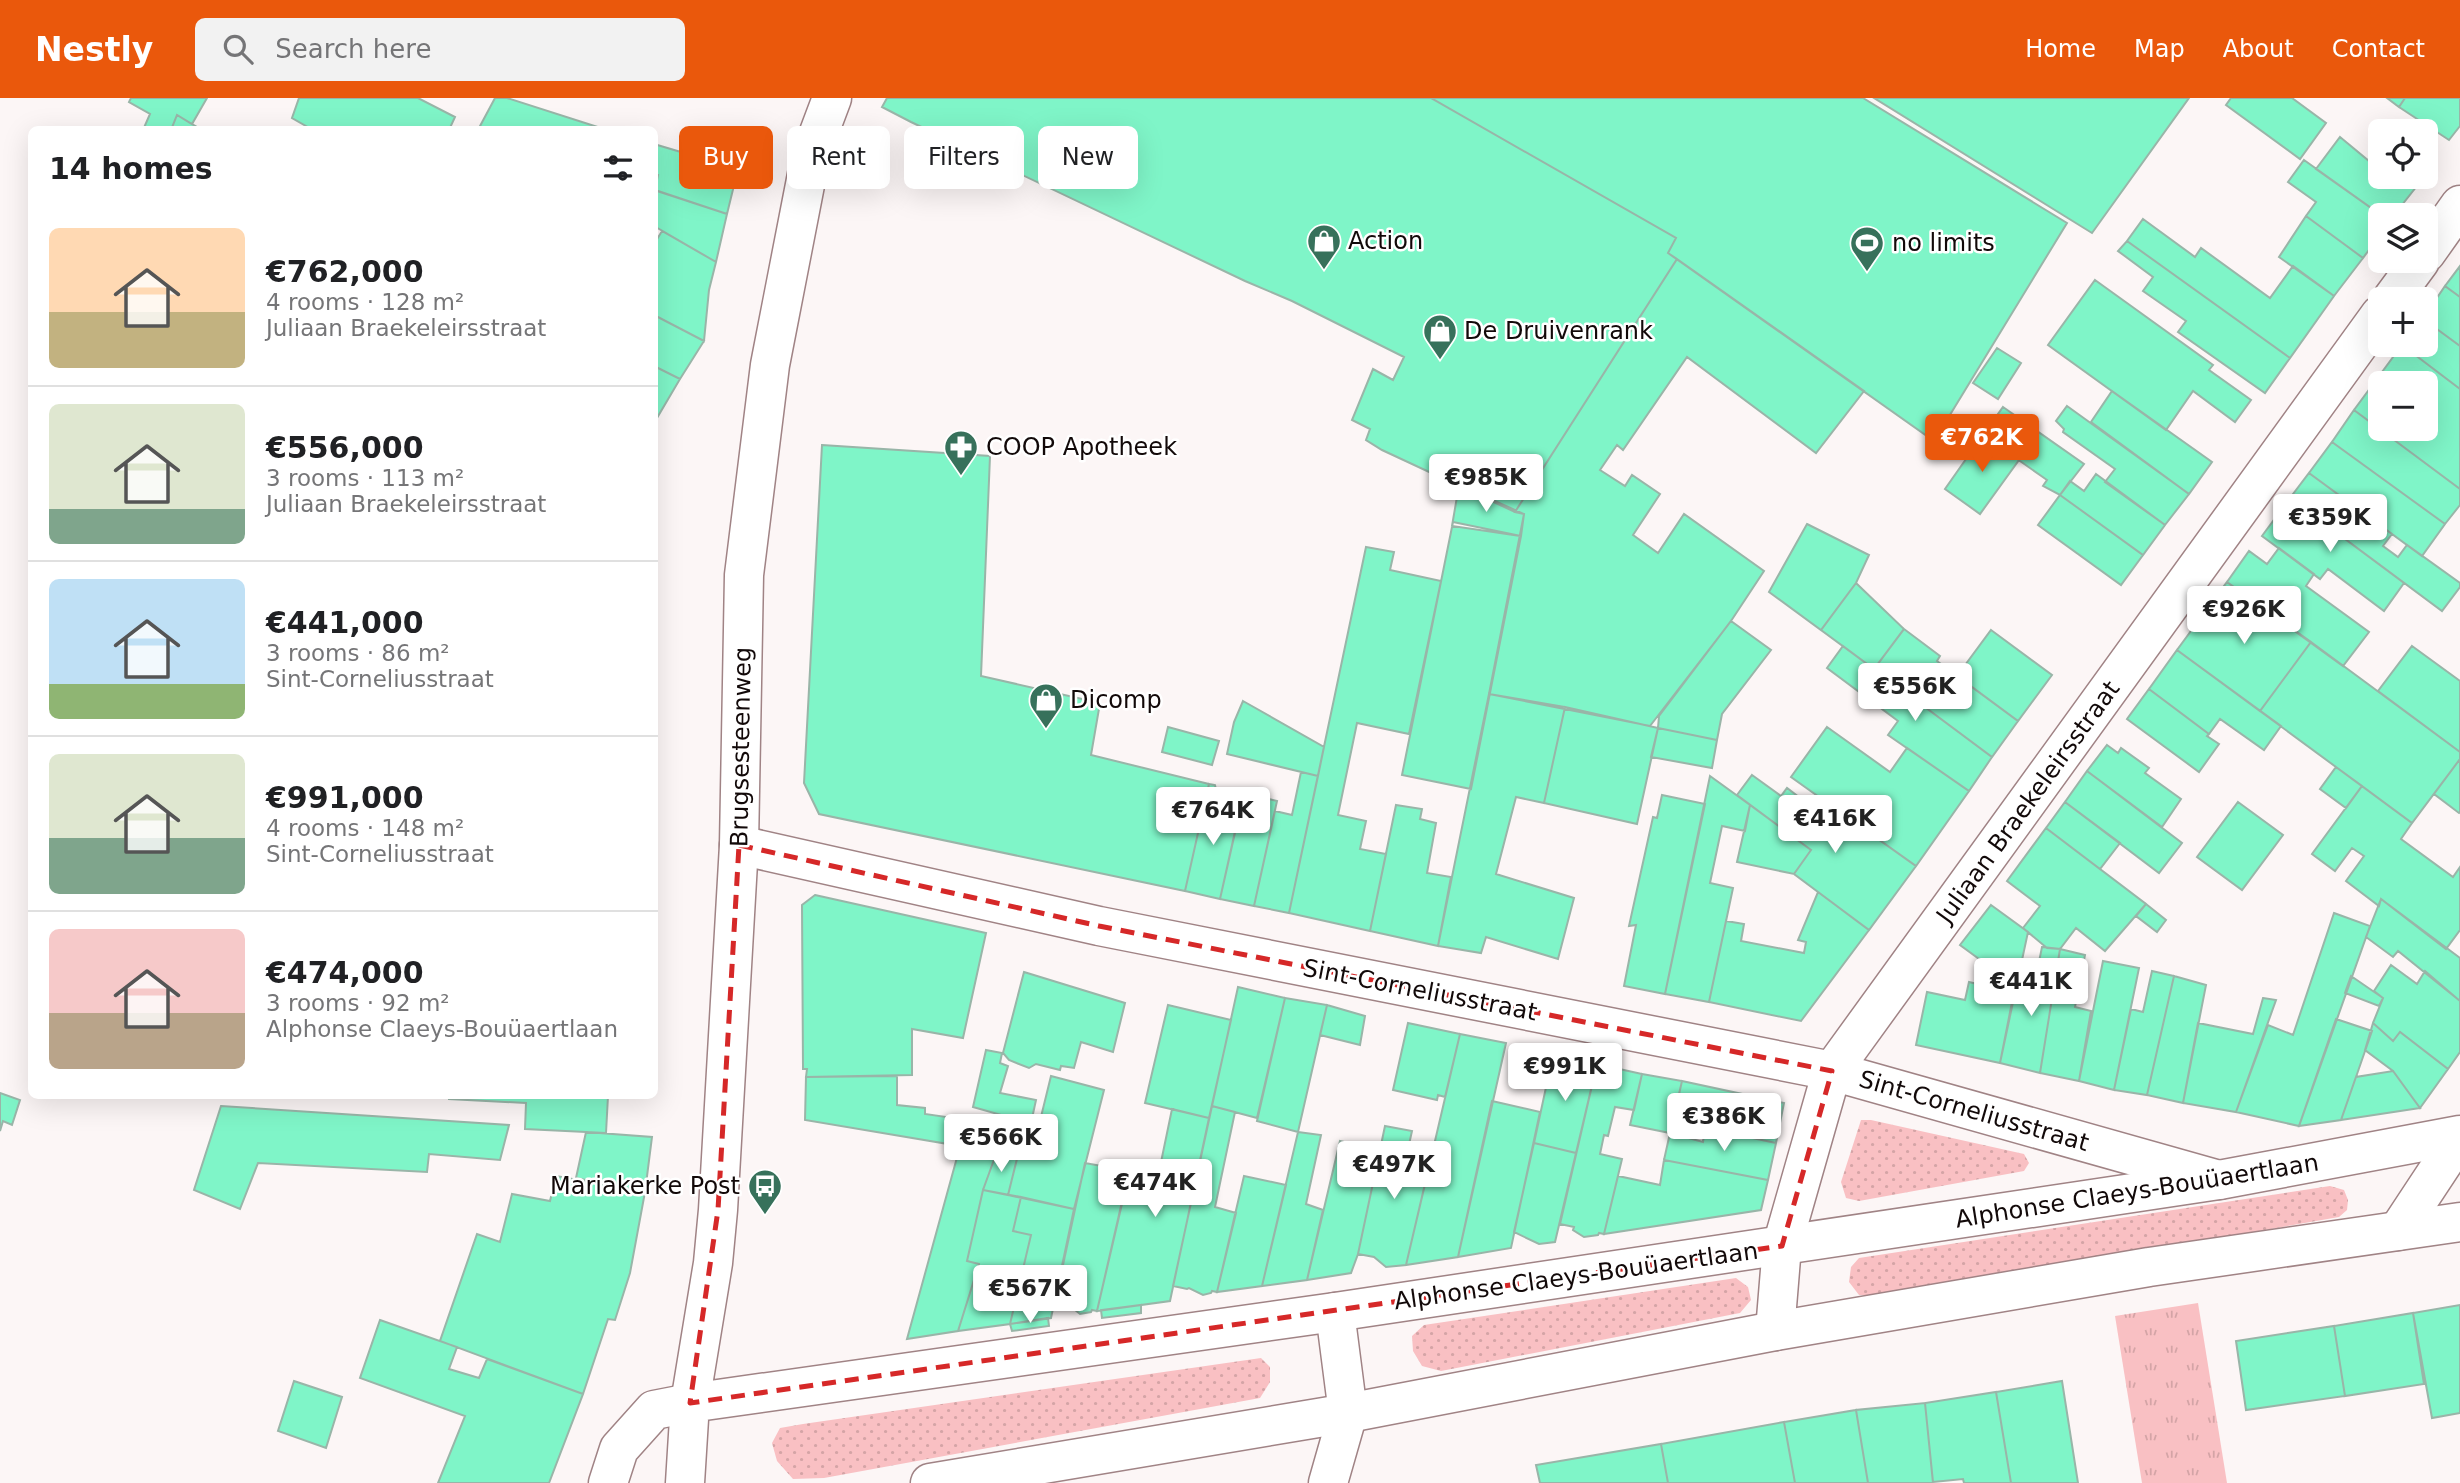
<!DOCTYPE html>
<html lang="en">
<head>
<meta charset="utf-8">
<style>
  :root { --surface:#fff; --page:#f2f2f2; --text:#202124; --muted:#757577; --line:#e0e0e0; --accent:#ea580c }
  body { margin:0; font-family:"DejaVu Sans",sans-serif; background:var(--page); color:var(--text); height:100vh; display:flex; flex-direction:column; font-size:26px; white-space:nowrap }
  * { box-sizing:border-box; margin:0 }
  p { font-size:23px; color:var(--muted) }
  .icon { flex:none; width:38px; height:38px; fill:none; stroke:currentColor; stroke-width:2; stroke-linecap:round; stroke-linejoin:round }
  .map { position:relative; flex:1; overflow:hidden }
  .panel { position:absolute; left:28px; top:28px; width:630px; height:973px; display:flex; flex-direction:column; background:var(--surface); border-radius:10px; box-shadow:0 7px 28px #0002 }
  .panel>* { flex:none }
  .top-card { position:absolute; left:679px; top:28px; width:665px; height:63px; display:flex; gap:14px }
  .controls { position:absolute; left:2368px; top:21px; display:grid; gap:14px }
  .controls a { display:grid; place-items:center; width:70px; height:70px; border-radius:10px; background:var(--surface); box-shadow:0 7px 28px #0002; font-size:35px }
  .price { position:absolute; translate:-50% -60px; padding:0 16px; border-radius:7px; background:#fff; color:#222; font-size:23px; line-height:46px; filter:drop-shadow(0 2px 4px #0008) }
  .price::after { content:''; position:absolute; left:50%; top:42px; width:21px; height:16px; margin-left:-10px; background:inherit; clip-path:polygon(0 0,100% 0,50% 100%) }
  .price.active { background:var(--accent); color:#fff }
  ul { padding:0; list-style:none }
  li { display:flex; align-items:center; gap:21px; height:175px; padding:0 21px }
  li+li { border-top:2px solid var(--line) }
  li span { display:grid; place-items:center; flex:none; width:196px; height:140px; border-radius:10px; color:#555 }
  li>.icon { margin-inline-start:auto }
  span .icon { width:84px; height:84px; fill:#fffc; stroke-width:1 }
  li b { font-size:30px }
  h2 { display:flex; justify-content:space-between; align-items:center; height:84px; padding:0 21px; font-size:30px }
  .pill { padding:0 24px; border-radius:10px; background:var(--surface); box-shadow:0 7px 28px #0002; font-size:24px; line-height:63px }
  .pill.active { background:var(--accent); color:#fff }
  header { display:flex; align-items:center; gap:42px; box-sizing:border-box; height:98px; padding:0 35px; background:var(--accent); color:#fff }
  header strong { font-size:33px }
  nav { display:flex; gap:38px; margin-inline-start:auto; font-size:24px }
  .search { width:490px; height:63px; background:var(--page); display:flex; align-items:center; gap:18px; box-sizing:border-box; padding:0 24px; border-radius:10px; color:var(--muted); font-size:26px }
  .map>svg:first-child { display:block }
  .grass { fill:url(#grass-dots) }
  .park { fill:url(#park-tufts) }
  .building { fill:#7ff5c8; stroke:#99b5a8; stroke-width:2; fill-rule:evenodd }
  .lines { fill:none; stroke-linecap:round; stroke-linejoin:round }
  .minor-casing { stroke:#a08385; stroke-width:41 }
  .tertiary-casing { stroke:#a08385; stroke-width:41 }
  .minor { stroke:#fff; stroke-width:38 }
  .tertiary { stroke:#fff; stroke-width:38 }
  .marked { fill:none; stroke:#d62828; stroke-width:5; stroke-dasharray:14 9; stroke-linejoin:round }
  .labels { text-anchor:middle; dominant-baseline:central; stroke-width:5; stroke-linejoin:round; paint-order:stroke }
  .poi-label { font-size:24px; fill:#120909; stroke:#fff; text-anchor:start }
  .street-label { font-size:24px; fill:#120909; stroke:#fff }
</style>
</head>
<body>
<header>
<strong>Nestly</strong>
<div class="search"><svg class="icon" aria-label="search" viewBox="0 0 24 24"><circle cx="10" cy="10" r="6"/><path d="M15 15l6 6"/></svg>Search here</div>
<nav><a>Home</a><a>Map</a><a>About</a><a>Contact</a></nav>
</header>
<div class="map">
<svg width="2460" height="1385" viewBox="0 0 2460 1385">
  <defs>
    <pattern id="grass-dots" width="8" height="8" patternUnits="userSpaceOnUse" patternTransform="scale(1.75)"><rect width="8" height="8" fill="#f9c0c3"/><path d="M2 2h.1M6 6h.1" fill="none" stroke="#d4a4a6" stroke-width="1.8" stroke-linecap="round"/></pattern>
    <pattern id="park-tufts" width="24" height="20" patternUnits="userSpaceOnUse" patternTransform="scale(1.75)"><rect width="24" height="20" fill="#f9c0c3"/><path d="M3 7l-1-3M5 7V3M7 7l1-3M15 17l-1-3M17 17v-4M19 17l1-3" fill="none" stroke="#d4a4a6"/></pattern>
  </defs>
  <rect width="100%" height="100%" fill="#fcf6f6"/>
  <path class="grass" d="M1861 1022H1871L2024 1056 2029 1065 2024 1073 1859 1103 1846 1100 1841 1084Z
    M2330 1088 2344 1092 2348 1102 2347 1112 2339 1119 1891 1197H1859L1849 1184 1851 1169 1859 1160Z
    M1736 1180 1748 1189 1751 1202 1740 1215 1441 1273 1422 1268 1413 1253 1412 1238 1424 1227Z
    M1261 1260 1270 1269V1284L1260 1300 824 1380 793 1381 777 1363 772 1345 780 1330 803 1326Z"/>
  <path class="park" d="M2198 1205 2227 1385H2142L2115 1218Z"/>
  <path class="building" d="M131 0H207L192 26 177 17 171 32H143L150 16 129 4Z
    M299 0H418L455 19 449 32H313L292 20Z
    M495 0H507L607 32H482L479 30Z
    M887 0H1431L1676 140 1668 155 1677 161 1515 414 1382 352 1366 342 1370 331 1352 322 1373 271 1393 282 1404 259 1292 203 1245 183 911 24 882 9Z
    M1431 0H1863L2067 125 1934 343 1668 155 1676 140Z
    M1874 0H2189L2092 135Z
    M2231 0H2292L2326 25 2300 61 2226 7Z
    M2387 0H2405L2399 9Z
    M2405 0H2460V28L2449 42 2399 9Z
    M177 17 202 32H171Z
    M2340 39 2369 63 2380 49V79H2424L2394 117H2381L2316 71Z
    M654 46 738 71 727 116 655 92 658 77 654 76Z
    M2304 62 2381 117 2380 137 2363 160 2306 118 2316 104 2288 84Z
    M654 92 727 116 716 164 654 128Z
    M2306 118 2363 160 2334 198 2279 159Z
    M2143 121 2195 159 2201 150 2270 200 2293 168 2334 198 2290 260 2127 143Z
    M662 133 716 164 709 192 704 243 654 217V146Z
    M2127 143 2290 260 2265 295 2178 234 2186 223 2143 193 2153 179 2118 153Z
    M1677 161 1864 293 1816 355 1687 259 1623 352 1617 347 1600 372 1625 388 1632 377 1660 396 1633 437 1658 455 1684 416 1764 473 1731 523 1650 628 1489 596 1524 416 1515 414Z
    M2460 168V199L2445 188Z
    M2095 182 2213 267 2209 272 2251 302 2235 324 2193 293 2166 332 2048 247Z
    M2445 188 2460 199V248L2426 223V216Z
    M654 217 704 243 680 281 654 268Z
    M2426 223 2460 248V291L2402 247H2426Z
    M2402 247 2460 291V391L2354 312ZM2380 285H2426V331H2380Z
    M1997 250 2021 265 1998 301 1973 285Z
    M654 268 680 281 654 325Z
    M2112 293 2212 364 2189 396 2091 324Z
    M2067 308 2189 396 2165 427 2105 384 2115 371 2063 334 2064 331 2056 323Z
    M2003 309 2084 366 2060 397 2043 388 2047 382 1983 337Z
    M2354 312 2460 391V407L2445 426 2332 344Z
    M1983 337 2019 362 1980 416 1945 391Z
    M2332 344 2445 426 2422 458 2309 375Z
    M822 347 990 358 981 578 1100 605 1091 657 1209 686 1185 793 819 716 804 685Z
    M2309 375 2392 436 2383 448 2398 459 2407 447 2460 485V489L2442 513 2290 400Z
    M2096 376 2165 427 2143 457 2060 397 2070 383 2084 393Z
    M1459 387 1524 416 1521 438 1452 428Z
    M2060 397 2143 457 2121 487 2038 427Z
    M2290 400 2404 485 2384 513 2328 471 2320 481 2262 438Z
    M1453 424 1521 438 1471 691 1402 677Z
    M1807 426 1869 457 1856 485 1821 532 1769 494Z
    M1366 449 1394 454 1390 472 1441 483 1409 636 1357 625 1338 717 1366 723 1360 751 1386 756 1370 833 1289 815Z
    M2279 450 2314 476 2306 488 2369 534 2343 568 2227 484 2249 453 2267 466Z
    M2227 484 2311 544 2260 613 2177 552Z
    M1856 485 1904 531 1874 571 1821 532Z
    M1731 523 1771 552 1722 616 1717 642 1658 630 1659 618Z
    M1904 531 1940 558 1937 563 2018 623 1992 659 1874 571Z
    M1991 532 2052 577 2018 623 1957 578Z
    M2311 544 2460 654V661L2412 725 2260 613Z
    M1843 548 1992 659 1969 693 1888 637 1898 623 1827 570Z
    M2412 548 2460 583V654L2378 593Z
    M2177 552 2281 628 2264 652 2220 621 2209 636 2149 591Z
    M2149 591 2209 636 2207 638 2219 646 2199 674 2127 621Z
    M1489 596 1565 609 1544 705 1516 699 1496 776 1574 800 1558 861 1486 839 1481 855 1438 848Z
    M1243 603 1324 649 1318 678 1227 656 1234 624Z
    M1565 609 1658 630 1637 726 1544 705Z
    M1168 629 1219 643 1212 667 1162 654Z
    M1827 629 1890 674 1907 650 1969 693 1916 768 1791 679Z
    M1658 630 1717 642 1712 670 1651 659Z
    M2107 647 2118 655 2121 650 2149 670 2145 675 2181 701 2162 729 2087 673Z
    M2460 661V714L2459 715 2434 696Z
    M2336 669 2362 688 2346 710 2320 691Z
    M2087 673 2182 745 2159 775 2065 704Z
    M1301 674 1318 678 1289 815 1254 808 1275 713 1292 717Z
    M1752 677 1781 698 1787 690 1821 716 1816 723 1837 732 1839 744 1854 724 1916 768 1869 832 1794 776 1811 752 1737 697Z
    M1710 678 1750 707 1745 733 1722 728 1710 785 1733 790 1709 904 1665 896Z
    M1209 686 1215 687 1219 706 1240 711 1220 801 1185 793Z
    M2362 688 2412 725 2401 741 2453 779 2460 769V832L2446 851 2381 801 2379 808 2346 783 2364 758 2352 750 2335 773 2312 756Z
    M1244 695 1277 703 1254 808 1220 801Z
    M1662 697 1705 706 1665 896 1624 888 1636 827 1629 828 1653 719 1657 720Z
    M2065 704 2120 745 2100 771 2046 730Z
    M2238 704 2283 737 2242 792 2197 759Z
    M1396 707 1422 711 1420 721 1436 725 1427 775 1451 779 1438 848 1370 833Z
    M1750 707 1811 752 1794 776 1737 764Z
    M2046 730 2146 806 2105 853 2076 830 2060 851 2047 850 2023 830 2040 808 2007 783Z
    M1818 794 1869 832 1801 923 1709 904 1726 823 1744 826 1741 843 1804 855 1806 844 1798 842Z
    M815 797 986 835 963 940 912 931V977L806 979 807 971H803L802 807Z
    M2381 801 2460 860V903L2398 853 2393 859 2366 839Z
    M2146 806 2166 822 2157 834 2136 818Z
    M1991 807 2028 834 2000 965 1916 947 1927 894 1965 902 1969 884 1990 889 1994 872 1960 847Z
    M2334 815 2370 828 2299 1028 2236 1014 2268 927 2293 937Z
    M2042 849 2060 851 2040 975 2000 965 2014 894 2032 898Z
    M2060 851 2085 857 2075 909 2091 913 2079 983 2040 975Z
    M2103 863 2139 870 2114 992 2079 983Z
    M2391 867 2417 886 2425 873 2460 903V954L2448 971 2400 934 2393 943 2373 925 2383 900 2374 893Z
    M2152 873 2174 878 2147 997 2114 992 2131 911 2143 914Z
    M1024 874 1125 905 1113 954 1081 944 1074 970 1061 968 1060 972 1036 966 1029 970 1009 962 1003 955Z
    M2174 878 2206 887 2183 1005 2147 997Z
    M2351 878 2383 900 2379 908 2345 895Z
    M1238 889 1285 900 1257 1020 1212 1008Z
    M1285 900 1327 907 1298 1034 1257 1023Z
    M2263 900 2276 902 2236 1014 2183 1005 2198 925 2253 936Z
    M1168 907 1231 922 1209 1020 1145 1005Z
    M1327 907 1365 918 1360 947 1320 937Z
    M2336 921 2372 933 2356 979 2341 1022 2299 1028Z
    M1408 925 1460 936 1445 999 1438 997 1437 1002 1393 992Z
    M2373 925 2393 943 2400 934 2448 971 2420 1010 2393 973 2365 952Z
    M1460 936 1506 945 1458 1159 1406 1167Z
    M986 952 1002 955 1000 965 1008 968 1000 995 1036 1002 1031 1025 1039 1027 1051 978 1104 992 1074 1111 1008 1097 1026 1024 973 1009Z
    M1553 957 1597 966 1576 1055 1534 1045Z
    M1597 966 1642 976 1634 1012 1615 1009 1608 1038 1604 1037 1600 1056 1622 1061 1604 1136 1599 1135 1598 1137 1584 1139 1573 1132 1574 1129 1560 1126Z
    M2393 973 2420 1010 2341 1022 2356 979Z
    M1642 976 1682 983 1670 1035 1630 1027Z
    M897 978V1007L925 1010V1016L967 1022 960 1048 805 1022 806 979Z
    M1682 983 1784 1005 1776 1045 1673 1023Z
    M0 995 20 1002 12 1027 3 1023 0 1033Z
    M449 998H608L606 1035 525 1031 526 1005 449 1001Z
    M1492 1003 1540 1014 1511 1150 1458 1159Z
    M221 1008 509 1027 500 1062 429 1056 427 1074 258 1065 240 1111 194 1092Z
    M1212 1008 1235 1014 1215 1109 1236 1115 1217 1194 1212 1193 1211 1195 1203 1197 1189 1190 1187 1191 1173 1188Z
    M1172 1011 1209 1020 1170 1203 1097 1213 1132 1063 1160 1069Z
    M1385 1028 1412 1033 1406 1060 1430 1065 1406 1167 1386 1169 1374 1159 1358 1156Z
    M1705 1030 1776 1045 1768 1082 1664 1062 1670 1035 1703 1044Z
    M586 1034 652 1039 645 1094 576 1080Z
    M1298 1034 1321 1037 1306 1106 1323 1112 1307 1182 1262 1188Z
    M1340 1043 1380 1052 1358 1156 1351 1175 1307 1182Z
    M961 1045 1000 1054 995 1059 983 1092 967 1163 979 1166 958 1233 907 1241Z
    M1534 1045 1576 1055 1555 1144 1539 1146 1514 1134Z
    M1000 1054 1018 1057 1008 1097 983 1092 995 1059Z
    M1664 1062 1768 1082 1761 1112 1604 1136 1618 1078 1660 1087Z
    M1085 1065 1129 1073 1097 1213 1092 1212 1091 1214 1080 1216 1069 1207 1055 1204Z
    M556 1078 645 1094 630 1175 615 1222 608 1221 583 1296 440 1243 477 1136 500 1144 512 1096 550 1103Z
    M1244 1078 1286 1087 1262 1188 1217 1194Z
    M983 1092 1021 1099 1013 1133 1031 1137 1010 1226 958 1233 979 1166 967 1163Z
    M1021 1099 1074 1111 1051 1220 1010 1226 1031 1137 1013 1133Z
    M1141 1207V1215L1102 1220 1101 1212Z
    M2460 1207V1315L2432 1320 2413 1215Z
    M2413 1215 2424 1286 2345 1298 2334 1228Z
    M1048 1220 1049 1228 1012 1233 1010 1226Z
    M380 1222 457 1249 449 1271 479 1280 487 1261 583 1296 549 1385H438L465 1318 360 1280Z
    M2334 1228 2345 1298 2246 1312 2236 1243Z
    M294 1283 342 1299 326 1350 278 1333Z
    M2062 1283 2078 1385H2011L1996 1294Z
    M1996 1294 2011 1385H1964L1963 1381 1933 1384 1925 1305Z
    M1925 1305 1933 1385H1868L1856 1312Z
    M1856 1312 1868 1385H1795L1784 1324Z
    M1784 1324 1795 1385H1668L1661 1346Z
    M1661 1346 1668 1385H1540L1536 1367Z"/>
  <g class="lines">
    <g class="minor-casing">
      <path id="minor" d="M2426 155 2460 107
        M2392 201 2420 163
        M739 747 1099 828 1832 973 2219 1082
        M2398 1133 2460 1039
        M1775 1233 1782 1148 1832 973 2380 217
        M608 1385 619 1351 654 1312 690 1305
        M1328 1385 1348 1315 1335 1214"/>
    </g>
    <g class="tertiary-casing">
      <path id="tertiary" d="M690 1305 1335 1214 2219 1082 2460 1037
        M685 1385 690 1305 713 1165 718 1112 739 747 744 477 770 267 811 56 832 0
        M930 1385 1348 1315 1775 1233 2149 1169 2460 1124"/>
    </g>
    <use href="#minor" class="minor"/>
    <use href="#tertiary" class="tertiary"/>
  </g>
  <path class="marked" d="M739 747 1099 828 1832 973 1782 1148 690 1305 718 1112Z"/>
  <defs>
    <g id="shop-pin" transform="scale(1.75)"><path d="M0 17L-7.5 6A9.5 9.5 0 1 1 7.5 6Z" fill="#37715b" stroke="#fff"/><path d="M-5-2.5h2.3a2.7 3.5 0 0 1 5.4 0H5L5.5 6h-11ZM-1.5-2.5h3a1.5 2.3 0 0 0-3 0Z" fill="#fff"/></g>
    <g id="stadium-pin" transform="scale(1.75)"><path d="M0 17L-7.5 6A9.5 9.5 0 1 1 7.5 6Z" fill="#37715b" stroke="#fff"/><path d="M0-5a6.5 5 0 1 0 0 10a6.5 5 0 1 0 0-10ZM-3.5-1.8h7v3.6h-7Z" fill="#fff"/></g>
    <g id="pharmacy-pin" transform="scale(1.75)"><path d="M0 17L-7.5 6A9.5 9.5 0 1 1 7.5 6Z" fill="#37715b" stroke="#fff"/><path d="M-2-6h4v4h4v4h-4v4h-4v-4h-4v-4h4Z" fill="#fff"/></g>
    <g id="bus-pin" transform="scale(1.75)"><path d="M0 17L-7.5 6A9.5 9.5 0 1 1 7.5 6Z" fill="#37715b" stroke="#fff"/><path d="M-5-6H5V4H4V6H2V4H-2V6H-4V4H-5ZM-3.5-4V0h7V-4ZM-3.5 1.2v1.5H-2V1.2ZM2 1.2v1.5H3.5V1.2Z" fill="#fff"/></g>
  </defs>
  <g fill-rule="evenodd">
    <use href="#shop-pin" x="1324" y="143"/>
    <use href="#stadium-pin" x="1867" y="145"/>
    <use href="#shop-pin" x="1440" y="233"/>
    <use href="#pharmacy-pin" x="961" y="349"/>
    <use href="#shop-pin" x="1046" y="602"/>
    <use href="#bus-pin" x="765" y="1088"/>
  </g>
  <g class="labels">
    <g class="poi-label">
      <text x="1348" y="143">Action</text>
      <text x="1892" y="145">no limits</text>
      <text x="1464" y="233">De Druivenrank</text>
      <text x="986" y="349">COOP Apotheek</text>
      <text x="1070" y="602">Dicomp</text>
      <text x="740" y="1088" text-anchor="end">Mariakerke Post</text>
    </g>
    <g class="street-label">
      <text transform="translate(741 649) rotate(-89)">Brugsesteenweg</text>
      <text transform="translate(2028 704) rotate(-54)">Juliaan Braekeleirsstraat</text>
      <text transform="translate(1420 892) rotate(11)">Sint-Corneliusstraat</text>
      <text transform="translate(1974 1013) rotate(16)">Sint-Corneliusstraat</text>
      <text transform="translate(2137 1093) rotate(-9)">Alphonse Claeys-Bouüaertlaan</text>
      <text transform="translate(1576 1178) rotate(-8)">Alphonse Claeys-Bouüaertlaan</text>
    </g>
  </g>
</svg>
<div class="controls">
<a><svg class="icon" aria-label="locate" viewBox="0 0 24 24"><circle cx="12" cy="12" r="6"/><path d="M12 2v4M12 18v4M2 12h4M18 12h4"/></svg></a>
<a><svg class="icon" aria-label="layers" viewBox="0 0 24 24"><path d="M12 4l9 5-9 5-9-5zM3 14l9 5 9-5"/></svg></a>
<a>+</a>
<a>−</a>
</div>
<b class="price active" style="left:1982px;top:376px">€762K</b>
<b class="price" style="left:1486px;top:416px">€985K</b>
<b class="price" style="left:2330px;top:456px">€359K</b>
<b class="price" style="left:2244px;top:548px">€926K</b>
<b class="price" style="left:1915px;top:625px">€556K</b>
<b class="price" style="left:1213px;top:749px">€764K</b>
<b class="price" style="left:1835px;top:757px">€416K</b>
<b class="price" style="left:2031px;top:920px">€441K</b>
<b class="price" style="left:1565px;top:1005px">€991K</b>
<b class="price" style="left:1724px;top:1055px">€386K</b>
<b class="price" style="left:1001px;top:1076px">€566K</b>
<b class="price" style="left:1394px;top:1103px">€497K</b>
<b class="price" style="left:1155px;top:1121px">€474K</b>
<b class="price" style="left:1030px;top:1227px">€567K</b>
<div class="top-card">
<a class="pill active">Buy</a>
<a class="pill">Rent</a>
<a class="pill">Filters</a>
<a class="pill">New</a>
</div>
<section class="panel">
<h2>14 homes<svg class="icon" aria-label="filters" viewBox="0 0 24 24"><path d="M4 7h16M4 17h16"/><circle cx="9" cy="7" r="2"/><circle cx="15" cy="17" r="2"/></svg></h2>
<ul>
<li><span style="background:linear-gradient(#ffd9b3 60%,#c2b280 0)"><svg class="icon" aria-label="home" viewBox="0 0 24 24"><path d="M3 11l9-7 9 7M6 9v11h12V9"/></svg></span><div><b>€762,000</b><p>4 rooms · 128 m²</p><p>Juliaan Braekeleirsstraat</p></div></li>
<li><span style="background:linear-gradient(#dfe7d0 75%,#7fa58c 0)"><svg class="icon" aria-label="home" viewBox="0 0 24 24"><path d="M3 11l9-7 9 7M6 9v11h12V9"/></svg></span><div><b>€556,000</b><p>3 rooms · 113 m²</p><p>Juliaan Braekeleirsstraat</p></div></li>
<li><span style="background:linear-gradient(#bfe0f5 75%,#8fb573 0)"><svg class="icon" aria-label="home" viewBox="0 0 24 24"><path d="M3 11l9-7 9 7M6 9v11h12V9"/></svg></span><div><b>€441,000</b><p>3 rooms · 86 m²</p><p>Sint-Corneliusstraat</p></div></li>
<li><span style="background:linear-gradient(#dfe7d0 60%,#7fa58c 0)"><svg class="icon" aria-label="home" viewBox="0 0 24 24"><path d="M3 11l9-7 9 7M6 9v11h12V9"/></svg></span><div><b>€991,000</b><p>4 rooms · 148 m²</p><p>Sint-Corneliusstraat</p></div></li>
<li><span style="background:linear-gradient(#f6c9c9 60%,#b9a48a 0)"><svg class="icon" aria-label="home" viewBox="0 0 24 24"><path d="M3 11l9-7 9 7M6 9v11h12V9"/></svg></span><div><b>€474,000</b><p>3 rooms · 92 m²</p><p>Alphonse Claeys-Bouüaertlaan</p></div></li>
</ul>
</section>
</div>
</body>
</html>
